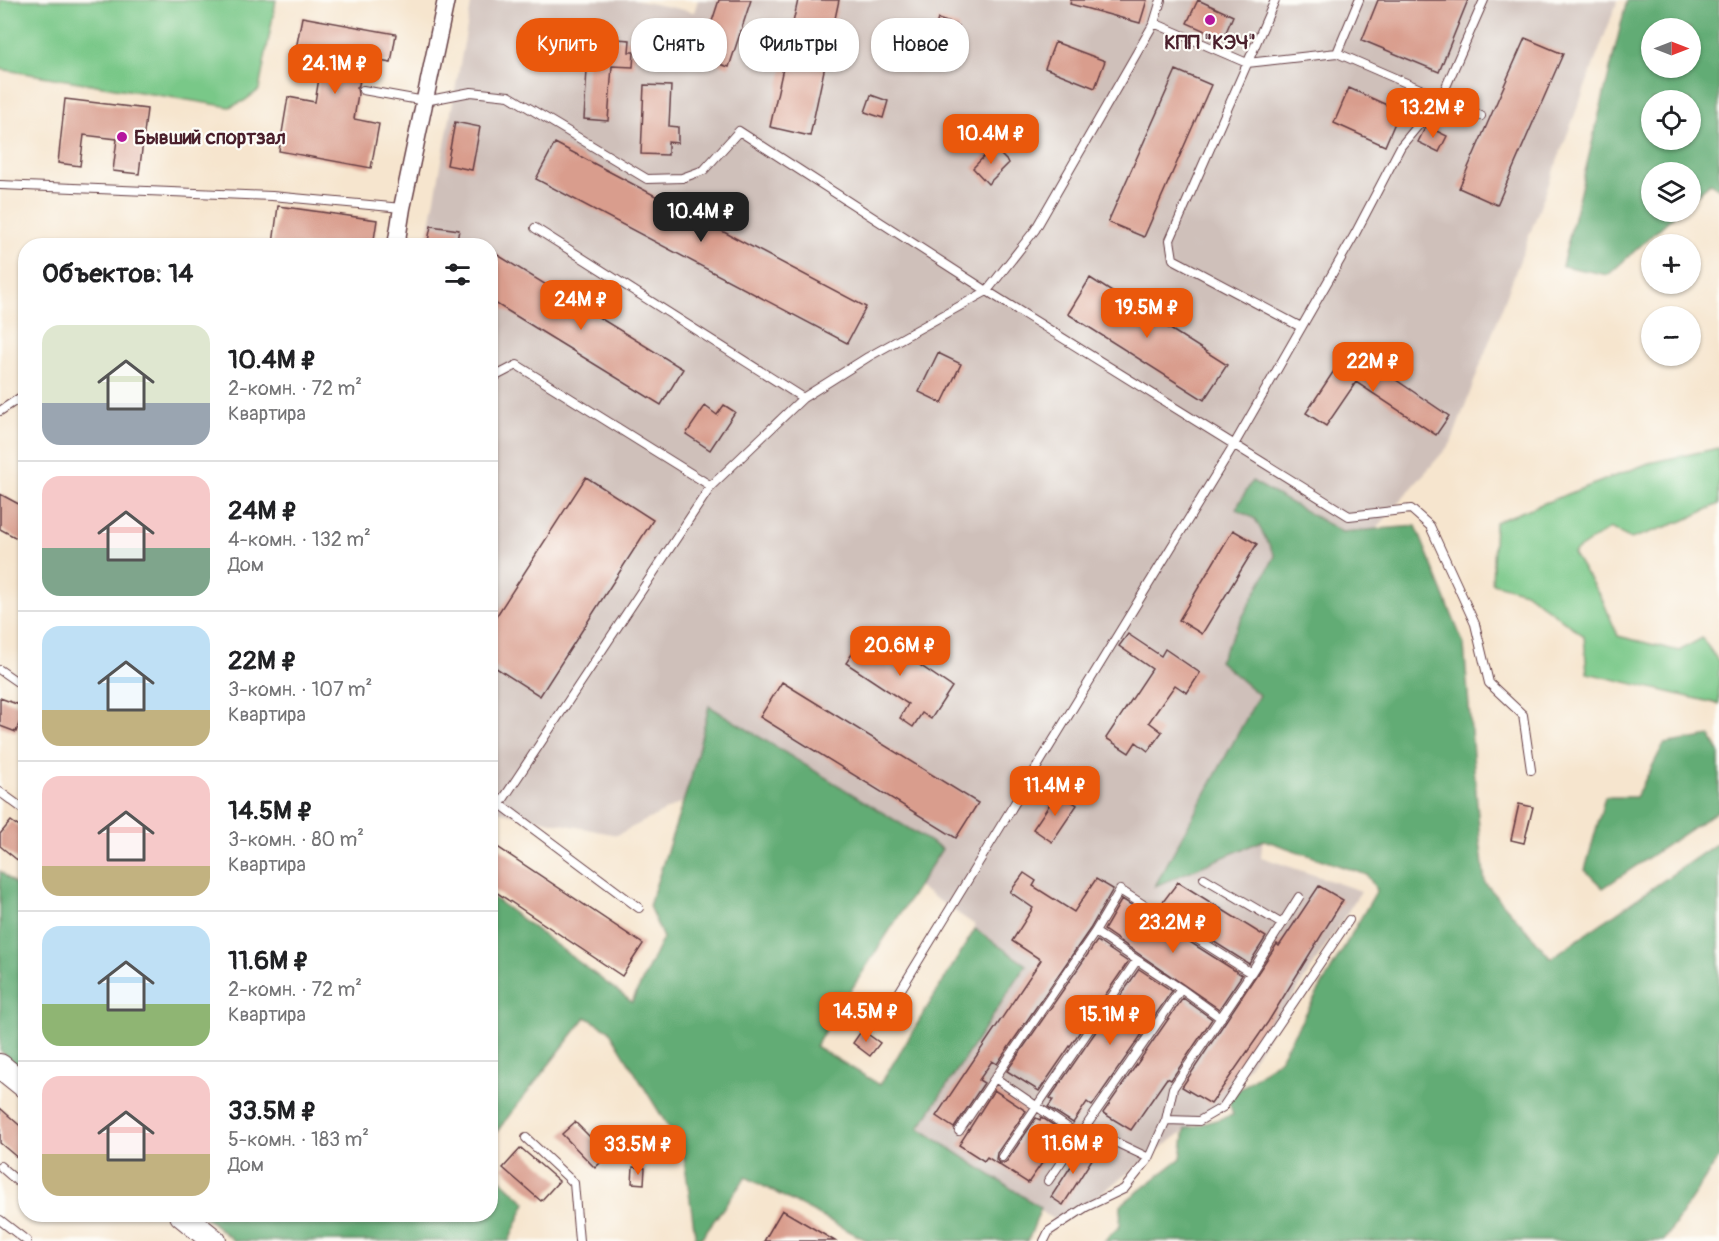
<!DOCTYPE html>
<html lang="ru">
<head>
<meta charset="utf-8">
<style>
  :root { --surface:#fff; --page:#f6f6f6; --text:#202124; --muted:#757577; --line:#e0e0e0; --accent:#ea580c }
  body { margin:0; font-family:Pangolin,sans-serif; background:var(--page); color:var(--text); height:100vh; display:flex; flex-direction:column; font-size:22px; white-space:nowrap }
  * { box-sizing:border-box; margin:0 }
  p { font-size:20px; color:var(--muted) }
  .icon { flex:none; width:33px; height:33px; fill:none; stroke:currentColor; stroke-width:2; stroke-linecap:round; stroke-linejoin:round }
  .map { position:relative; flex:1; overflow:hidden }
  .details { position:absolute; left:18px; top:238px; width:480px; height:984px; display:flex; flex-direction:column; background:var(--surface); border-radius:24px; box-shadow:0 2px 4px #0004 }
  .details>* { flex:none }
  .top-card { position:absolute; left:516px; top:18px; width:570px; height:54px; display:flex; gap:12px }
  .needle { width:39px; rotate:90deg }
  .tools { position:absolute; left:1641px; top:18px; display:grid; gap:12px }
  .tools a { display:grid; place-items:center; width:60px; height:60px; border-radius:50%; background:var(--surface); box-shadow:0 2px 4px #0004; font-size:30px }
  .price { position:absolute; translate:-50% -51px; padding:0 14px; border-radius:12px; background:var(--accent); color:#fff; font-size:20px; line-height:39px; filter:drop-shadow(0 2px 3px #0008) }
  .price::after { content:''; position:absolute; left:50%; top:36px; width:18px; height:14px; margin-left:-9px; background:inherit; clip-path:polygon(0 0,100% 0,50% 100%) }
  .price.active { background:#222; color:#fff }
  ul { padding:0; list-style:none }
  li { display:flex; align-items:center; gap:18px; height:150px; padding:0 24px }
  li+li { border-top:2px solid var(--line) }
  li span { display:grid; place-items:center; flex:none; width:168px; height:120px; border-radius:18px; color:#555 }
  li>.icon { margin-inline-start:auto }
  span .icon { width:72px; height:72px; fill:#fffc; stroke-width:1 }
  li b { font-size:26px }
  h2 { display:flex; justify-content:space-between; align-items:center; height:72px; padding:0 24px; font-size:26px }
  .chip { padding:0 21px; border-radius:24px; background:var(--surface); box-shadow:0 2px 4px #0004; font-size:21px; line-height:54px }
  .chip.active { background:var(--accent); color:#fff }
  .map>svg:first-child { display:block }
  .industrial { fill:#cfc0ba }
  .green { fill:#79c888; stroke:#62745a; stroke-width:1.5 }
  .forest { fill:#62ac74; stroke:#566650; stroke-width:1.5; fill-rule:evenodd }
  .building { fill:#d99d8d }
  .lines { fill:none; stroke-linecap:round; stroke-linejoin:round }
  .service-casing { stroke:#643d43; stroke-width:10 }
  .minor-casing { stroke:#643d43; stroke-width:19 }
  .secondary-casing { stroke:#643d43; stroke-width:26 }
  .service { stroke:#fff; stroke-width:8 }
  .minor { stroke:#fff; stroke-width:16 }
  .secondary { stroke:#fff; stroke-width:24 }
  .poi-dot { fill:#b5179e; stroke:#fdfcf7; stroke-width:2 }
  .labels { text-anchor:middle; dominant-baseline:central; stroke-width:4.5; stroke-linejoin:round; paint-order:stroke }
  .poi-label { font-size:20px; font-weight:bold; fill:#4a1f2b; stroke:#fdfcf7 }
</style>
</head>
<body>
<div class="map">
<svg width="1719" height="1241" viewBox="0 0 1719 1241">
  <rect width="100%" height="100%" fill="#fdfcf7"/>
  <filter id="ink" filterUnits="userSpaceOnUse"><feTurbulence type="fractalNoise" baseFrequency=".0167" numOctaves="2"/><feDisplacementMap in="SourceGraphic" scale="12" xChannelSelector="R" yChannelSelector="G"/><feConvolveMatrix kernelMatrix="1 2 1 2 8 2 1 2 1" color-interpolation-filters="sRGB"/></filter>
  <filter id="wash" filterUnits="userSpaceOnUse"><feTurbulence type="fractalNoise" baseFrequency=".008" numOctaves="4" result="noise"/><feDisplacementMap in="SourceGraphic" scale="24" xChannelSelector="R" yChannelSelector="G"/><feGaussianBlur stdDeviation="1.35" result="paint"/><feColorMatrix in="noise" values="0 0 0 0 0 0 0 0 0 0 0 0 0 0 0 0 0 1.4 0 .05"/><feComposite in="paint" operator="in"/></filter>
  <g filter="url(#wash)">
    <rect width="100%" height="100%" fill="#f6e5ce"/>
    <path class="industrial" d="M472 0H634L694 12 698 0H1618L1451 443 1281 638 1261 857 1361 891 1228 1098 1060 1224 918 1128 975 925 746 770 617 835 491 810 490 246H426Z"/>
    <path class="green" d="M0 0H276L259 90 244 101 230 107 0 69Z
      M1719 448V504L1683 521 1631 539 1610 528 1573 553 1603 601 1618 636 1679 651 1702 638 1719 662V704L1587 673 1584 636 1525 592 1492 583 1495 522 1649 463Z"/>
    <path class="forest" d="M1627 0H1719V189L1710 183 1691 200 1690 172H1652V212H1678L1608 275 1562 266ZM1652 28H1690V68H1652ZM1652 100H1690V140H1652Z
      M1252 481 1342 532 1416 526 1464 645 1480 840 1485 883 1551 958 1719 842V1157L1664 1241H1104L1120 1226 1121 1205 1181 1158 1185 1129 1233 1115 1228 1098 1279 1060 1377 890 1367 875 1264 840 1155 886 1259 695 1219 661 1275 556 1255 519 1236 509Z
      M709 706 942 849 815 1046 880 1085 975 929 1026 965 919 1128 1041 1208 1028 1241H868L746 1177 699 1241H696L683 1151 609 1030 586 1017 491 1139V896L632 1002 663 938 649 906 691 778Z
      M1710 736 1719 752V810L1603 888 1585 870 1605 797H1636L1664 744Z
      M0 871 25 893V1071L0 1051Z
      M491 1170 526 1203 509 1241H234L203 1215H490Z"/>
    <g id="blocks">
      <path class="building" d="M719 0H751L729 67 700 58Z
        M798 0H839L810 136 770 127Z
        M1071 0H1147L1140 23 1070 4Z
        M1198 0 1233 16 1223 39 1187 23Z
        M1378 0H1468L1439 72 1362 40Z
        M302 17 396 34 391 63 364 58 359 85 357 88 358 94 354 119 379 124 371 168 279 151 288 97 315 102 323 54 296 49Z
        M938 19 959 26 953 49 931 42Z
        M589 37 630 40 629 52H634L633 67 612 66 608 121 584 119Z
        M1525 38 1563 54 1497 205 1459 188Z
        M1055 42 1105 61 1095 88 1045 68Z
        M1176 70 1211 85 1144 237 1108 222Z
        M644 85 671 86 669 126 678 127V143L668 142V155L641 154Z
        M1349 88 1400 111 1385 146 1334 123Z
        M871 95 888 101 883 118 865 112Z
        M65 99 147 109 139 174 113 171 117 139 84 135 80 166 58 163Z
        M455 122 480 127 472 170 447 165Z
        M1426 126 1447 136 1439 152 1418 142Z
        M555 143 866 307 847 343 536 179Z
        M993 147 1009 163 988 184 973 168Z
        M278 206 377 220 373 246H290L273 244Z
        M431 226 459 230 456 246H427Z
        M496 254 683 369 661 405 490 300V263Z
        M1090 278 1227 365 1204 400 1068 314Z
        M1349 348 1449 416 1436 435 1356 382 1326 426 1306 413Z
        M938 353 961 364 942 403 919 392Z
        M724 405 735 412 710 450 686 434 705 406 717 415Z
        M586 477 653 520 540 696 490 664V626Z
        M0 494 26 508V543L0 529Z
        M1233 530 1257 544 1202 634 1179 620Z
        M868 630 952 687 931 719 922 713 913 727 900 718 908 704 846 663Z
        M1128 634 1161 656 1165 649 1200 673 1187 693 1175 685 1149 722 1162 732 1148 751 1136 742 1129 753 1106 738 1152 669 1119 646Z
        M782 682 978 803 956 838 760 717Z
        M0 698 25 707 16 732 0 726Z
        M1058 792 1077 805 1052 842 1033 829Z
        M1519 804 1533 807 1524 843 1511 840Z
        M11 821 26 832V867L0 846V834Z
        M490 842 643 944 622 976 490 888Z
        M1024 873 1036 881 1033 886 1074 912 1096 879 1113 889 1090 929 997 1064 992 1061 979 1080 984 1083 954 1128 936 1116 1041 960 1012 941 1033 908 1010 892Z
        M1178 882 1266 937 1249 964 1159 907Z
        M1319 886 1343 900 1268 1022 1211 1104 1182 1087 1277 944 1279 946Z
        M1122 899 1242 975 1219 1009 1104 930Z
        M1097 941 1128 962 1039 1091 1007 1071Z
        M1139 969 1172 991 1092 1106 1087 1102 1073 1123 1048 1107 1053 1100 1050 1098Z
        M1183 998 1212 1019 1171 1080 1167 1078 1131 1130 1103 1113Z
        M862 1030 880 1043 870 1056 853 1043Z
        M994 1090 1026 1111 997 1153 996 1159 999 1163H1004L1007 1161 1036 1118 1040 1120 1041 1117 1064 1132 1028 1183 987 1157 984 1161 959 1145Z
        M0 1108 26 1131V1165L0 1143Z
        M575 1122 608 1155 595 1168 562 1134Z
        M1084 1146 1096 1153 1063 1205 1051 1197Z
        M521 1148 559 1181 541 1201 503 1168Z
        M633 1167 645 1168 644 1184 632 1183Z
        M782 1210 835 1241H764Z"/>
    </g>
  </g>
  <g filter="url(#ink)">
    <use href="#blocks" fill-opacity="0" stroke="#643d43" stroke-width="1.5"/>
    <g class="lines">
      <g class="service-casing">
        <path id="service" d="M1275 0 1170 240 1173 259 1301 327
          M1154 23 1247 63 1337 53 1441 98 1484 0
          M1337 53 1359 0
          M363 90 425 101 471 92 509 96 647 179 682 178 704 170 739 131 987 291 1349 516 1411 509 1430 526 1475 624 1489 683 1523 715 1531 770
          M0 185 272 196 402 208
          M535 228 803 398
          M490 379 517 365 711 486
          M0 411 21 397H26
          M0 670 26 688
          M490 789 500 804 639 908
          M0 792 26 811
          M500 804 711 486 803 398 868 357 987 291 1035 230 1154 23 1161 0
          M1204 878 1282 924
          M1095 932 1120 890 1251 973 1299 897
          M1181 989 1221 1018
          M881 1022 1235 443 1355 234 1401 146 1441 98 1481 116
          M995 1078 1095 932 1137 960 1002 1157
          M1166 1120 1199 1121 1223 1107 1349 920
          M959 1131 995 1078 1080 1136 1109 1139 1149 1158 1124 1189 1086 1207 1049 1231 1044 1241
          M526 1138 574 1183 579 1241
          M1149 1158 1166 1120 1173 1088 1251 973
          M0 1166 26 1189
          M1048 1181 1181 989 1137 960
          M0 1220 27 1241"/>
      </g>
      <g class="minor-casing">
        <path id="minor" d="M396 246 402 208 446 0"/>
      </g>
      <g class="secondary-casing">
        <path id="secondary" d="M0 1066 26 1087
          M182 1215 214 1241"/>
      </g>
      <use href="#service" class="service"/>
      <use href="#minor" class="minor"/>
      <use href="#secondary" class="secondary"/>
    </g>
  </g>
  <g class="poi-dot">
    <circle cx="1210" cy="20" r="6"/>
    <circle cx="122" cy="137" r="6"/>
  </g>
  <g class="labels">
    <g class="poi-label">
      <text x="1210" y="42">КПП "КЭЧ"</text>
      <text x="134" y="137" text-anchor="start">Бывший спортзал</text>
    </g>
  </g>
</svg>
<div class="tools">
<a><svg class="needle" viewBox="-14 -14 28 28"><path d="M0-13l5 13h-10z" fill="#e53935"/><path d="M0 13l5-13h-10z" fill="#757577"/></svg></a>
<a><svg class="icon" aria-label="locate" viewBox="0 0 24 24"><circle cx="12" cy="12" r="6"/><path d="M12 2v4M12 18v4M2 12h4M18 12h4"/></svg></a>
<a><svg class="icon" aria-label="layers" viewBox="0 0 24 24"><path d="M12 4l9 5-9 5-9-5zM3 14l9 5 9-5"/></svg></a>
<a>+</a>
<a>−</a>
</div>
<b class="price" style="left:335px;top:95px">24.1M ₽</b>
<b class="price" style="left:1433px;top:139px">13.2M ₽</b>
<b class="price" style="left:991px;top:165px">10.4M ₽</b>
<b class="price active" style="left:701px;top:243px">10.4M ₽</b>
<b class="price" style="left:581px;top:331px">24M ₽</b>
<b class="price" style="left:1147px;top:339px">19.5M ₽</b>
<b class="price" style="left:1373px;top:393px">22M ₽</b>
<b class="price" style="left:900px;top:677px">20.6M ₽</b>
<b class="price" style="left:1055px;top:817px">11.4M ₽</b>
<b class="price" style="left:1173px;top:954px">23.2M ₽</b>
<b class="price" style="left:866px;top:1043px">14.5M ₽</b>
<b class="price" style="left:1110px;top:1046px">15.1M ₽</b>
<b class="price" style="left:1073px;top:1175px">11.6M ₽</b>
<b class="price" style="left:638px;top:1176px">33.5M ₽</b>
<div class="top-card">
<a class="chip active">Купить</a>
<a class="chip">Снять</a>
<a class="chip">Фильтры</a>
<a class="chip">Новое</a>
</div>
<section class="details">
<h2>Объектов: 14<svg class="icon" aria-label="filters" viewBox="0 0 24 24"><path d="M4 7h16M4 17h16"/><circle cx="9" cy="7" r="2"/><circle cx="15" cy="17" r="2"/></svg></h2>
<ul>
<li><span style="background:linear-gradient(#dfe7d0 65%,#9aa5b1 0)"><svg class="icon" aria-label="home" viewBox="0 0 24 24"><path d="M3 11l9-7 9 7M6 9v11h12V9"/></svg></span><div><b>10.4M ₽</b><p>2-комн. · 72 m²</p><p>Квартира</p></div></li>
<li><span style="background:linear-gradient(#f6c9c9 60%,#7fa58c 0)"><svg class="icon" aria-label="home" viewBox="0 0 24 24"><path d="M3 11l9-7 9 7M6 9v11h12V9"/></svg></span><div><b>24M ₽</b><p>4-комн. · 132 m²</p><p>Дом</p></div></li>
<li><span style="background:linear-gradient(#bfe0f5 70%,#c2b280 0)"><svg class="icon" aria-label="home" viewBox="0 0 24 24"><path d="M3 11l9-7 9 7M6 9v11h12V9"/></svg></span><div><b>22M ₽</b><p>3-комн. · 107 m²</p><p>Квартира</p></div></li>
<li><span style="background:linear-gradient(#f6c9c9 75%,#c2b280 0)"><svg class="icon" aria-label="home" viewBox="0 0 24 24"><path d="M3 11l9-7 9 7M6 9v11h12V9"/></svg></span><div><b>14.5M ₽</b><p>3-комн. · 80 m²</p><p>Квартира</p></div></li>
<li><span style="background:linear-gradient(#bfe0f5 65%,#8fb573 0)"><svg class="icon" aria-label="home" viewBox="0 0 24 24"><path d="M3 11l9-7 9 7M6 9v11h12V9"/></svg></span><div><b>11.6M ₽</b><p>2-комн. · 72 m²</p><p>Квартира</p></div></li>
<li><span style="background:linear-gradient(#f6c9c9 65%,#c2b280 0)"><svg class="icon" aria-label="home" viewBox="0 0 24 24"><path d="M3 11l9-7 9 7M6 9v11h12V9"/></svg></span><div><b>33.5M ₽</b><p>5-комн. · 183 m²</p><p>Дом</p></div></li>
</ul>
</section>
</div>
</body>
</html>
